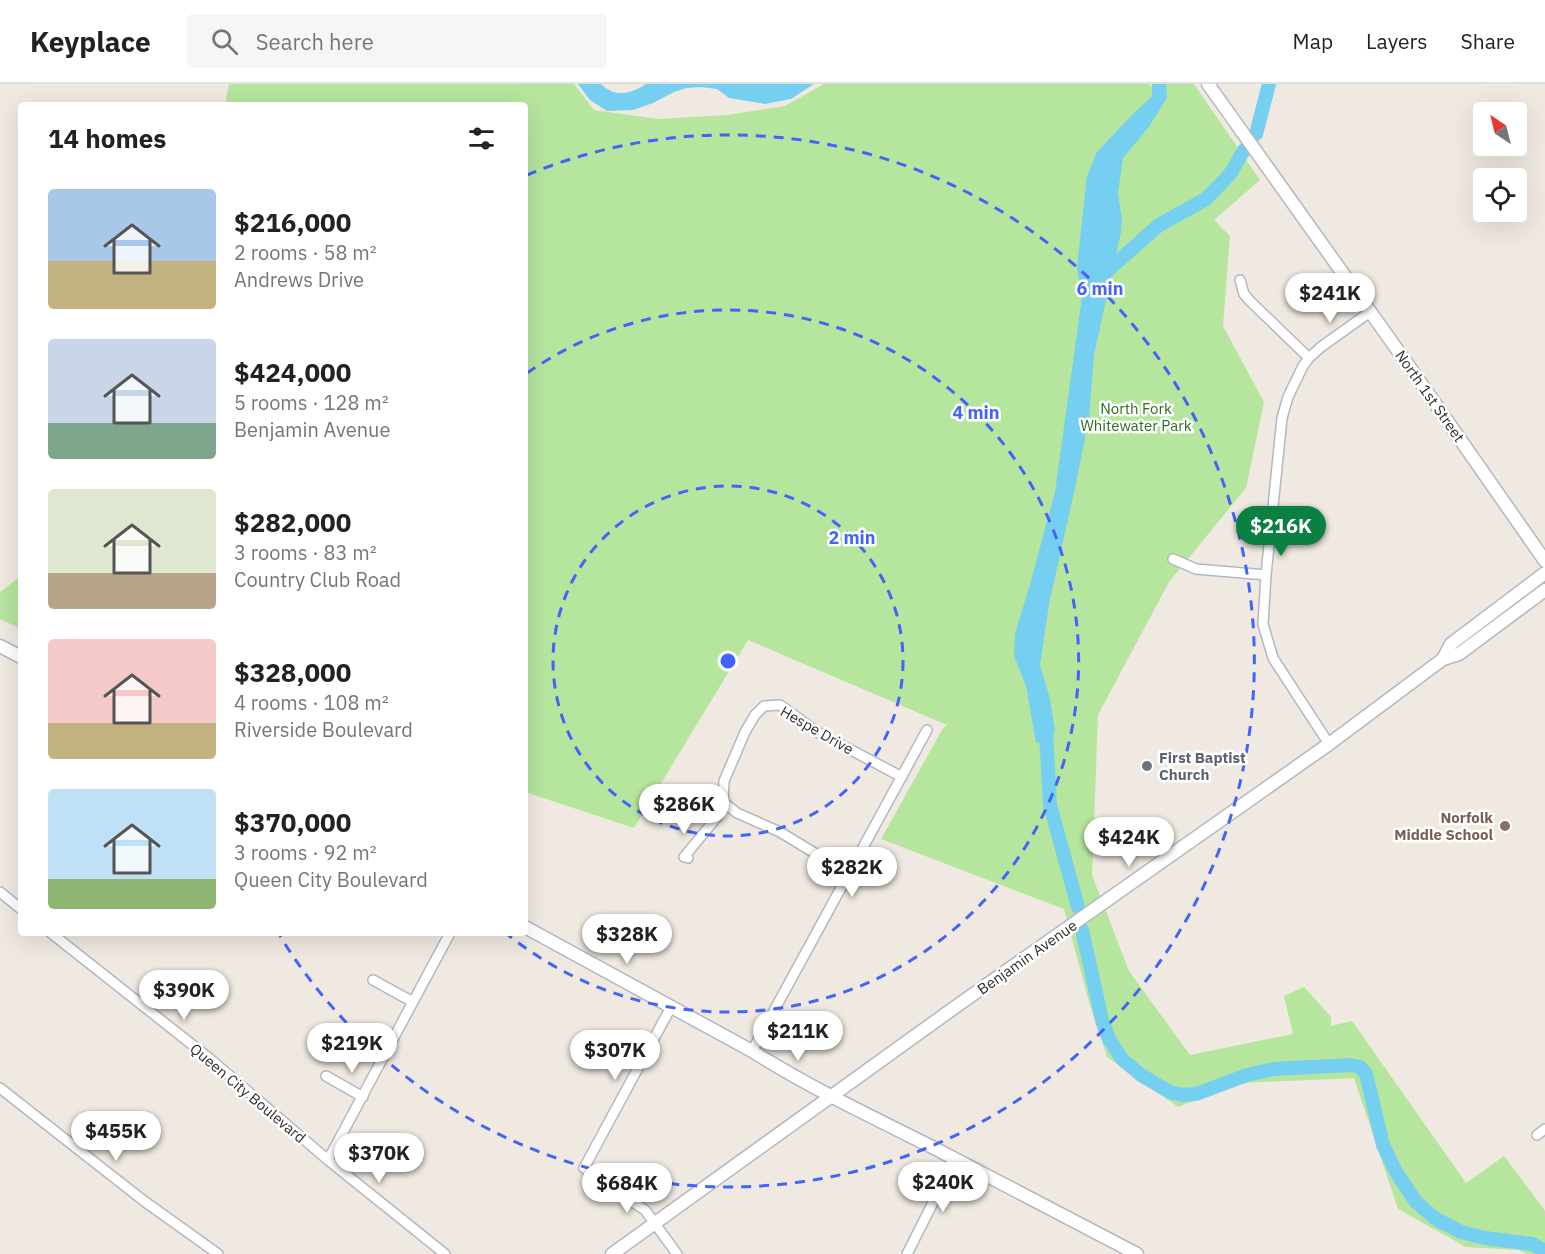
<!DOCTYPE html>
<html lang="en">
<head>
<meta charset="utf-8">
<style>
  :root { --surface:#fff; --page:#f6f6f6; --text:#222; --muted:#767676; --line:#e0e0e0; --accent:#0b8043 }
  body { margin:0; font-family:"IBM Plex Sans",sans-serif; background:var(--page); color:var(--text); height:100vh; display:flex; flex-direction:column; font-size:22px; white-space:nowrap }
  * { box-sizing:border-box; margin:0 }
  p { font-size:20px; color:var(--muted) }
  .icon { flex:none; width:33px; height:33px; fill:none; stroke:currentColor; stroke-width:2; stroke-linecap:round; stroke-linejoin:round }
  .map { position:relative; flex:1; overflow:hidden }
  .panel { position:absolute; left:18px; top:18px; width:510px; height:834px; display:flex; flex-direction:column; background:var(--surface); border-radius:6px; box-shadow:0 6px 24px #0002 }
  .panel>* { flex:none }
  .needle { width:39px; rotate:325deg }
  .buttons { position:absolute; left:1473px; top:18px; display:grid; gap:12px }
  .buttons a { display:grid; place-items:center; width:54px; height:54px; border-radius:6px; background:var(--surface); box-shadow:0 6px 24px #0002; font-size:30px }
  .price { position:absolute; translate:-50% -51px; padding:0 14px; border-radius:21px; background:#fff; color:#222; font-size:20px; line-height:39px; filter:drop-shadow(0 2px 3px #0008) }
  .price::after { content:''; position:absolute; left:50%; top:36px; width:18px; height:14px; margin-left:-9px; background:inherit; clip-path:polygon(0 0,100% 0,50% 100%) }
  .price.active { background:var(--accent); color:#fff }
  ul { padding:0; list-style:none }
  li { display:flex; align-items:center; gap:18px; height:150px; padding:0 30px }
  li span { display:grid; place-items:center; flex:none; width:168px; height:120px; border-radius:6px; color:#555 }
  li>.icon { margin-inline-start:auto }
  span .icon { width:72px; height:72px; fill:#fffc; stroke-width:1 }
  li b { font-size:26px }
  h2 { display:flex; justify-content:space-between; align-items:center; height:72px; padding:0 30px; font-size:26px }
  header { display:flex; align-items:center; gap:36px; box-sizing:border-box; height:84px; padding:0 30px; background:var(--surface); border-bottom:2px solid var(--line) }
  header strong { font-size:28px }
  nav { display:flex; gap:33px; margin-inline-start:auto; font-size:21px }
  .search { width:420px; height:54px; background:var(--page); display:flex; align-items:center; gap:15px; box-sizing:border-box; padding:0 21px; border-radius:6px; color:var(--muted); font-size:22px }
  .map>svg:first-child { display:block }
  .green { fill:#b6e59e }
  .water { fill:#75cff0 }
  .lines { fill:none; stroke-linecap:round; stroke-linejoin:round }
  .river { stroke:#75cff0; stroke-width:14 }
  .street-casing { stroke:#b4b7c1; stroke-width:12 }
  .secondary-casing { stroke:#b4b7c1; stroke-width:15 }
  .street { stroke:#fff; stroke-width:9 }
  .secondary { stroke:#fff; stroke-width:12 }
  .ring { fill:none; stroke:#4264fb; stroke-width:3; stroke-dasharray:10 8 }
  .worship-dot { fill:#6b7280; stroke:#fff; stroke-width:2 }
  .education-dot { fill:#8d6e63; stroke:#fff; stroke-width:2 }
  .labels { text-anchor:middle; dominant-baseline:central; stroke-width:5; stroke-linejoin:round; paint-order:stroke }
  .street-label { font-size:15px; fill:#2e2e2e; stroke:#fff }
  .park-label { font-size:15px; fill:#2c6e1b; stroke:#fff }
  .worship-label { font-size:15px; font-weight:bold; fill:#5b616d; stroke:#fff; text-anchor:start }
  .education-label { font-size:15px; font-weight:bold; fill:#785e54; stroke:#fff; text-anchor:end }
  .centre { fill:#4264fb; stroke:#fff; stroke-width:3 }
  .ring-label { font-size:18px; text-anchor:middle; font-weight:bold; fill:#4264fb; stroke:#fff; stroke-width:5; stroke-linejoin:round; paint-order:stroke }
</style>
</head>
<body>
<header>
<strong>Keyplace</strong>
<div class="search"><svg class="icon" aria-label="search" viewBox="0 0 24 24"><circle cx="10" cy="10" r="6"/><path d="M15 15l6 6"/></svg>Search here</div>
<nav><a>Map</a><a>Layers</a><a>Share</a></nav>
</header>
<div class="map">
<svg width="1545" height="1170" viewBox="0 0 1545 1170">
  <rect width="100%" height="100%" fill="#efe9e1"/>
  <path class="green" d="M229 0H574L594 26 658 35 728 31 785 22 824 0H1150L1156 9 1166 0H1194L1260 96 1214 136 1230 152 1223 242 1264 318 1246 404 1169 498 1098 631 1092 791 1129 887 1190 971 1293 950 1284 912 1304 903 1331 933V942L1352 937 1466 1099 1504 1072 1545 1127V1170H1527L1519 1166 1466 1163 1398 1125 1354 994 1240 999 1178 1023 1107 973 1089 918 1064 825 881 755 943 644 947 641 748 556 634 744 525 708V21H225Z
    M21 492V545L0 535V508Z"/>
  <path class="water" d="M578 0H601C615 14 631 10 646 0H814L791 15 765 20 729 14 717 5 700 3 686 4 674 8 653 19 633 26 607 27 590 16Z
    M1152 0H1166L1167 14 1148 44 1123 74 1118 109 1122 136 1121 148 1094 271 1089 334 1075 404 1049 520 1040 581 1050 615 1055 647 1052 656 1036 659 1026 602 1014 572 1015 549 1029 504 1055 408 1082 213 1077 183 1087 92 1097 68 1130 33 1152 12Z"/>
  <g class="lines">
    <path class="river" d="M1256 50 1269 0
      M1099 194 1159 141 1206 115 1230 90 1244 66
      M1043 639 1046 649 1050 721 1078 823
      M1082 846 1102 936 1109 955 1122 975 1141 991 1170 1008 1182 1011 1196 1010 1247 991 1274 985 1351 981 1360 983 1366 990 1383 1061 1396 1088 1416 1118 1436 1135 1461 1148 1485 1154 1532 1160 1545 1167"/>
    <g class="street-casing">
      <path id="street" d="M1240 196 1244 210 1250 217 1309 274
        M1173 475 1196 485 1266 491
        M1329 660 1273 574 1263 540 1266 491 1282 334 1288 313 1303 282 1309 274 1321 263 1370 228
        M723 718 737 729 780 748 813 768 850 788
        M688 774 684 773 717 733 723 718 724 697 745 648 755 631 764 622 780 621 819 649 902 693
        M0 808 21 825
        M51 849 209 974 328 1076 445 1170
        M373 896 413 918
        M671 923 584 1084 615 1107 645 1126 677 1170
        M752 967 927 646
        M326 992 363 1013
        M0 1004 144 1117 218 1170
        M1537 1051 1545 1045
        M328 1076 450 849
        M907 1170 955 1075"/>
    </g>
    <g class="secondary-casing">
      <path id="secondary" d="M1208 0 1411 285 1545 477
        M0 562 21 573
        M1443 575 1451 560 1545 489
        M525 843 752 967C811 1004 872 1033 934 1064 1002 1099 1069 1135 1137 1170
        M612 1170 958 921 1329 660 1443 575 1459 570 1545 506"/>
    </g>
    <use href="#street" class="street"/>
    <use href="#secondary" class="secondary"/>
  </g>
  <g class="ring">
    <circle cx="728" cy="577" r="175"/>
    <path d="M527 289A351 351 0 1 1 507 850"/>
    <path d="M527 91A526 526 0 1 1 280 852"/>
  </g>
  <circle class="worship-dot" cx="1147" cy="682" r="6"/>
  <circle class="education-dot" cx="1505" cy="742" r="6"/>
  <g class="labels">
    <g class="street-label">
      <text transform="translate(1430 312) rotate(55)">North 1st Street</text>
      <text transform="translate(817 646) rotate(30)">Hespe Drive</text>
      <text transform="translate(1027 873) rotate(-35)">Benjamin Avenue</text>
      <text transform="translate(248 1009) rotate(40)">Queen City Boulevard</text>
    </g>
    <g class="park-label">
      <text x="1136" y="324">North Fork<tspan x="1136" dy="17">Whitewater Park</tspan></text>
    </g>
    <g class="worship-label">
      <text x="1159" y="673">First Baptist<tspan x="1159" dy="17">Church</tspan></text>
    </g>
    <g class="education-label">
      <text x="1493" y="733">Norfolk<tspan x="1493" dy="17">Middle School</tspan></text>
    </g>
  </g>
  <circle cx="728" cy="577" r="9" class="centre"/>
  <g class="ring-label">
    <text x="1100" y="211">6 min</text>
    <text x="976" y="335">4 min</text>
    <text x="852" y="460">2 min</text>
  </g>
</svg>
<div class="buttons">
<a><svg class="needle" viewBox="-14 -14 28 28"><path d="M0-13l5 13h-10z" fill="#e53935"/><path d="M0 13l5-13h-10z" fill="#767676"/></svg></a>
<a><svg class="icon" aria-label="locate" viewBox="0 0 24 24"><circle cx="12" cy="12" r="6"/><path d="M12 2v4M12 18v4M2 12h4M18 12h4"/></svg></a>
</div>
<b class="price" style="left:1330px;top:240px">$241K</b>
<b class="price active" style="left:1281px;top:473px">$216K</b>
<b class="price" style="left:684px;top:751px">$286K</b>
<b class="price" style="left:1129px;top:784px">$424K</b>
<b class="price" style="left:852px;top:814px">$282K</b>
<b class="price" style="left:627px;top:881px">$328K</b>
<b class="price" style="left:184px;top:937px">$390K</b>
<b class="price" style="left:798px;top:978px">$211K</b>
<b class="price" style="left:352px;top:990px">$219K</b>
<b class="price" style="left:615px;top:997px">$307K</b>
<b class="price" style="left:116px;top:1078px">$455K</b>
<b class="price" style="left:379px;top:1100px">$370K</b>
<b class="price" style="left:943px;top:1129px">$240K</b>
<b class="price" style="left:627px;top:1130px">$684K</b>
<section class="panel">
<h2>14 homes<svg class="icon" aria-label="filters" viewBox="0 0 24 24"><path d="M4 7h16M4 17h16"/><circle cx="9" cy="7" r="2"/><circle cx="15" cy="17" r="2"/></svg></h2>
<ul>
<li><span style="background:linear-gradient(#a9c7e8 60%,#c2b280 0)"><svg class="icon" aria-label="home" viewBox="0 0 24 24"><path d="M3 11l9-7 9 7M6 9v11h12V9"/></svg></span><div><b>$216,000</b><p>2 rooms · 58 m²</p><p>Andrews Drive</p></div></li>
<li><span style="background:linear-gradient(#c9d6e8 70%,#7fa58c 0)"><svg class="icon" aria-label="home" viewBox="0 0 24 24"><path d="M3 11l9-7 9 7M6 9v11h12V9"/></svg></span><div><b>$424,000</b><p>5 rooms · 128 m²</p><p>Benjamin Avenue</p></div></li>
<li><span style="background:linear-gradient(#dfe7d0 70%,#b9a48a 0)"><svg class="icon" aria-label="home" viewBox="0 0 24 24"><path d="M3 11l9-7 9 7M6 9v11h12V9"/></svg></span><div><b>$282,000</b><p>3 rooms · 83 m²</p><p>Country Club Road</p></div></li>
<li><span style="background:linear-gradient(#f6c9c9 70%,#c2b280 0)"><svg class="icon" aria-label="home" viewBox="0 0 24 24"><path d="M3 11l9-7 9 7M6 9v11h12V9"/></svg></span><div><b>$328,000</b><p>4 rooms · 108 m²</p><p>Riverside Boulevard</p></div></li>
<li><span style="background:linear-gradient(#bfe0f5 75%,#8fb573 0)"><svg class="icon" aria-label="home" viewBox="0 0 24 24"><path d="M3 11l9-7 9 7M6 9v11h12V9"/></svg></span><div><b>$370,000</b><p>3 rooms · 92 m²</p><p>Queen City Boulevard</p></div></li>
</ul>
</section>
</div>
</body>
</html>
